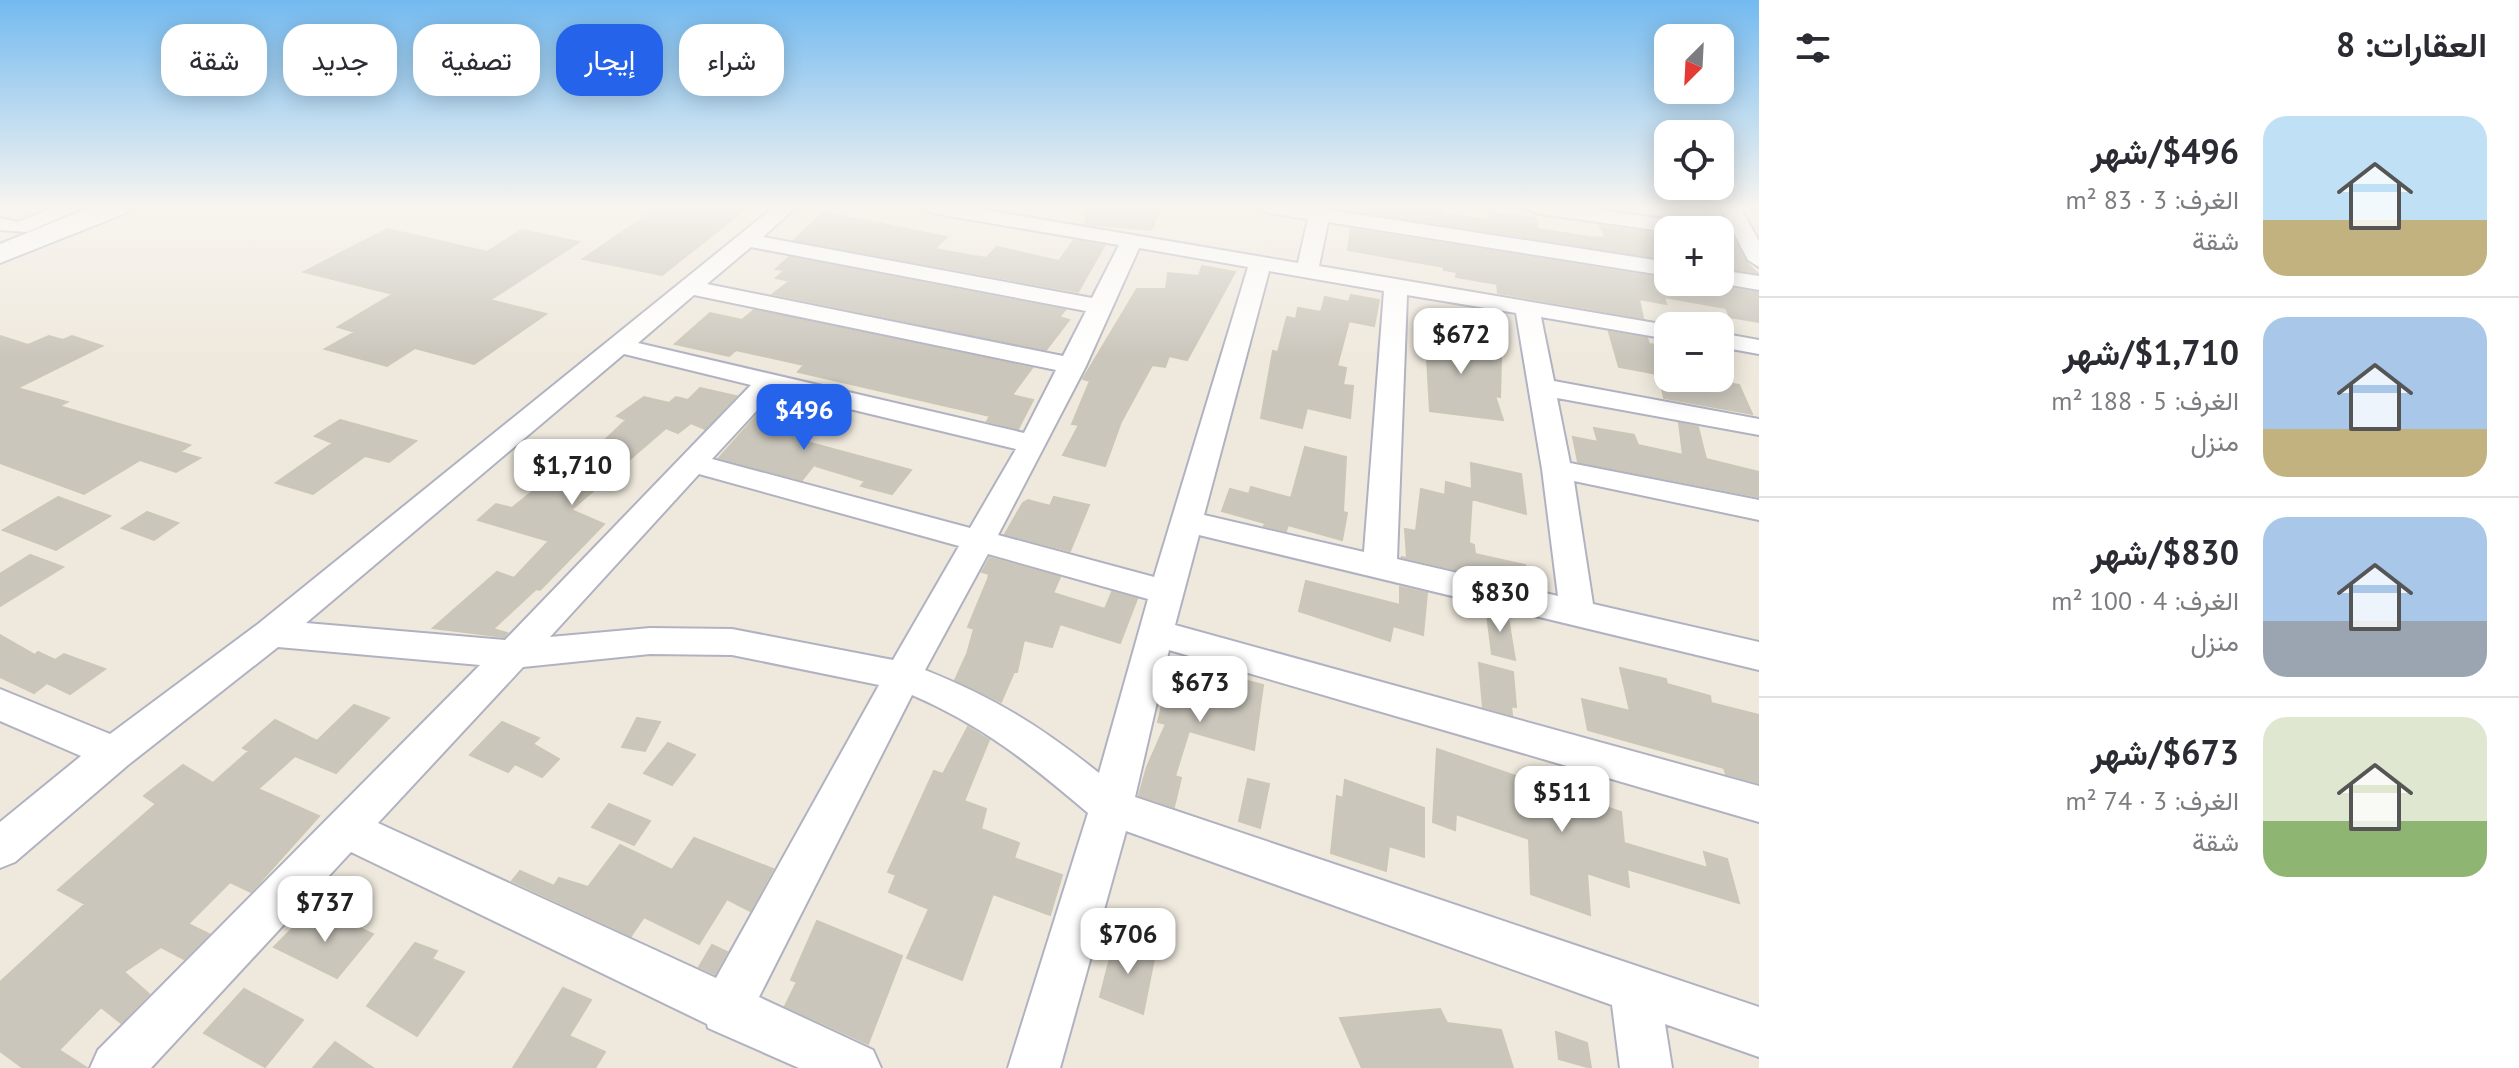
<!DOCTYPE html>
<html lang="ar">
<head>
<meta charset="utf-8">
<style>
  :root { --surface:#fff; --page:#f7f7f7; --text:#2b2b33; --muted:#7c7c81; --line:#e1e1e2; --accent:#2563eb }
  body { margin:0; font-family:"PT Sans",Vazirmatn,sans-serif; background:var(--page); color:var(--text); direction:rtl; height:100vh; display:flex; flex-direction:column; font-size:30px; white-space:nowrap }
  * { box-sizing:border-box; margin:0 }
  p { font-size:26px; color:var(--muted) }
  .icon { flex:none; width:44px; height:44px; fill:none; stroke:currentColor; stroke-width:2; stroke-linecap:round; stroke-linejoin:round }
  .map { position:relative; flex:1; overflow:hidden; direction:ltr }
  .details { display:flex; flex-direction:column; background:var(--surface); width:760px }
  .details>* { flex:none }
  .top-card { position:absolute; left:24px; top:24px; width:760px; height:72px; direction:rtl; display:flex; gap:16px }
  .needle { width:52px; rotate:204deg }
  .fabs { position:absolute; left:1654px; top:24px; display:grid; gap:16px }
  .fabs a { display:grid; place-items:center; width:80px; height:80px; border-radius:16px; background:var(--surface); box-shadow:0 4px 20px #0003; font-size:40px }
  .price { position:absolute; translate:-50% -68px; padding:0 18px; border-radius:16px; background:#fff; color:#222; font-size:26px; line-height:52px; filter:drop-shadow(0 2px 4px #0008) }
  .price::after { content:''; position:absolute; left:50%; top:48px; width:24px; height:18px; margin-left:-12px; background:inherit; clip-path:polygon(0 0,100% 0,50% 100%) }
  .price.selected { background:var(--accent); color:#fff }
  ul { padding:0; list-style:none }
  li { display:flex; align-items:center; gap:24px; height:200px; padding:0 32px }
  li+li { border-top:2px solid var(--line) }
  li span { display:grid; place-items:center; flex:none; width:224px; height:160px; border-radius:24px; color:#555 }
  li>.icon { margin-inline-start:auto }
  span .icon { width:96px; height:96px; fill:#fffc; stroke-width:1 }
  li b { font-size:34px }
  h2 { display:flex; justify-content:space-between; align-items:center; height:96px; padding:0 32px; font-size:34px }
  .pill { padding:0 28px; border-radius:24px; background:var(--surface); box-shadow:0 4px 20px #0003; font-size:28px; line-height:72px }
  .pill.selected { background:var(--accent); color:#fff }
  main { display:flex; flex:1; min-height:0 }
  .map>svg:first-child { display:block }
  .building { fill:#cac6bc; stroke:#cbc6b6; stroke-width:2 }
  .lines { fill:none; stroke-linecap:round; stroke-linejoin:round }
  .street-casing { stroke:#b1b2c1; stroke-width:4 }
  .secondary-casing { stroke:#b1b2c1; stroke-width:4 }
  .street { fill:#fff; fill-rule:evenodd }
  .secondary { fill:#fff; fill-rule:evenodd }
</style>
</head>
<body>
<main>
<section class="details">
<h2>العقارات: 8<svg class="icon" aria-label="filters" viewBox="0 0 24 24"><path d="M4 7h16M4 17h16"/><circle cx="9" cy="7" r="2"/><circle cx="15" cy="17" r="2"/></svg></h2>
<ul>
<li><span style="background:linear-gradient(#bfe0f5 65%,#c2b280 0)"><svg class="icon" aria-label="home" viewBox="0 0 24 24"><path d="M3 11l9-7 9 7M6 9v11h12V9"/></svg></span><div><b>$496/شهر</b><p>الغرف: 3 · 83 m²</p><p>شقة</p></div></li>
<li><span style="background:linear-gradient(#a9c7e8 70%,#c2b280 0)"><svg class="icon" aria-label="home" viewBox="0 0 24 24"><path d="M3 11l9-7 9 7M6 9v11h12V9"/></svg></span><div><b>$1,710/شهر</b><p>الغرف: 5 · 188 m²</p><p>منزل</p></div></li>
<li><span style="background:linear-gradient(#a9c7e8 65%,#9aa5b1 0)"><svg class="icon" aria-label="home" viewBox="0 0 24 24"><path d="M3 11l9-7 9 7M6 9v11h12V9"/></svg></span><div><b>$830/شهر</b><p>الغرف: 4 · 100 m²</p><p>منزل</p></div></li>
<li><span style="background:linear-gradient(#dfe7d0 65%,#8fb573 0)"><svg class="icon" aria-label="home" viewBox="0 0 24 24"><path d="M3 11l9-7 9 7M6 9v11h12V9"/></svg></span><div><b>$673/شهر</b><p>الغرف: 3 · 74 m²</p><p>شقة</p></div></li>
</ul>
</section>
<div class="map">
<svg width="1759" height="1068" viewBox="0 0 1759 1068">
  <rect width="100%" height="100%" fill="#efe9dd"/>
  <path class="building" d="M659 207H748L662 275 583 259Z
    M1085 207H1162L1151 230 1086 224Z
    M1354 207H1442V214L1491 220 1489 212 1535 218 1538 229 1589 237 1606 238 1600 226 1668 235V259L1354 211Z
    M824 212 947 237 934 249 986 258 997 247 1059 261 1074 240 1104 246 1078 292 794 240Z
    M387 229 487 252 522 230 579 242 490 300 546 314 474 364 415 348 387 366 325 349 355 332 338 327 393 294 304 272Z
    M1351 229 1668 279V292L1670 282H1692L1759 293V322L1730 317 1726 308 1664 297 1666 304 1639 299 1643 318 1498 293 1497 284 1456 277 1457 272 1444 270V267L1348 250Z
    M1720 239 1735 241 1745 261 1757 273 1720 267Z
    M789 257 1065 310 1059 317 1069 320 1046 350 773 294 790 281 776 278 785 270 776 269Z
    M1202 266 1235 272 1187 360 1169 356 1165 367 1152 365 1121 422 1105 466 1063 455 1079 425 1072 424 1090 381 1083 379 1137 289H1166L1168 273 1199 276Z
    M1351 295 1379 300 1374 326 1349 321 1337 366 1346 368 1343 385 1353 386 1350 418 1307 408 1302 428 1261 418 1273 351 1278 352 1287 317 1296 319 1298 308 1321 312 1325 297 1349 302Z
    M754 310 1032 368 1012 395 1033 400 1018 429 987 421 990 416 798 372 804 365 736 350 729 356 675 344 710 313 742 320Z
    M1425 322 1460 328 1461 350 1501 358 1500 397 1495 396 1503 420 1430 411Z
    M1609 332 1647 338 1649 344 1665 346 1668 376 1619 367Z
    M0 336 28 345 49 336 63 340 72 336 102 346 17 388 67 402 59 406 190 445 180 452 200 458 176 472 140 460 84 494 0 463Z
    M1660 378H1696L1739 385 1752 414 1664 398Z
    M700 388 736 396 705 429 691 423 678 433 666 428 571 510 604 524 540 590 536 589 493 629 507 633 504 637 433 628 497 572 514 578 549 541 478 520 496 504 512 508 575 457 584 460 626 420 617 416 644 397 669 403 676 397 688 400Z
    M767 404 812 417 792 438 911 470 892 494 861 486 865 481 816 466 818 460 802 480 719 458Z
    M340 420 416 441 389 462 365 456 313 494 276 483 333 443 315 436Z
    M1679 423 1698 427 1706 459 1759 472V497L1578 462 1573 437 1598 442 1594 428 1634 435 1638 445 1683 455Z
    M1305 447 1346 457 1343 512 1347 513 1342 540 1288 525 1286 531 1264 526 1265 523 1222 511 1230 489 1249 494 1251 487 1291 498Z
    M1471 463 1521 474 1526 514 1472 499V496L1469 543 1474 545 1475 554 1525 565 1528 586 1401 557 1407 558 1405 529 1416 531 1421 489 1445 495 1446 482 1472 489Z
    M58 497 110 516 56 550 3 530Z
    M1054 497 1089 505 1070 551 1005 534 1023 503 1028 500 1050 506Z
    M147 512 178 523 154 540 122 528Z
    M30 555 63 567 0 606V574Z
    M990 558 1060 577 1053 593 1105 609 1112 592 1137 599 1120 643 1060 624 1052 647 1024 640 1017 672H1014L1001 702 955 680 967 654 974 629 968 627 988 579 989 574 982 572Z
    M1306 581 1400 605V587L1427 593 1423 635 1393 626 1390 641 1299 611Z
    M1486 607 1507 612 1515 660 1492 654Z
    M0 635 35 655 38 652 55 660 64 654 105 669 70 694 47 683 34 693 0 677Z
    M1479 663 1513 672 1516 707 1511 706 1512 715 1483 707Z
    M1186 665 1263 685 1254 750 1189 731 1175 776 1181 778 1174 807 1139 795 1147 767 1166 724 1158 722 1165 692 1177 695Z
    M1620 668 1666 679 1667 684 1710 696 1711 703 1759 715V783L1726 774 1724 768 1588 730 1582 699 1630 711Z
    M354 705 389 718 336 773 295 756 258 789 319 816 251 892 230 882 188 924 209 934 184 959 161 947 124 972 149 994 121 1023 101 1007 59 1050 87 1068H23L0 1051V982L85 904 58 890 156 804 144 796 183 765 213 783 249 751 243 748 275 720 317 741Z
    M637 718 660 722 645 751 622 747Z
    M502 722 539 738 533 744 559 759 542 777 515 764 508 772 470 755Z
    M968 727 989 740 964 801 986 809 981 829 1019 843 1014 858 1062 875 1050 915 993 894 962 980 907 958 929 909 889 892 896 875 888 872 934 771 943 774Z
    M668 743 695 755 672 785 644 773Z
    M1437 749 1621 812 1624 843 1708 868 1704 852 1727 859 1739 903 1627 869 1629 887 1587 873 1590 915 1531 894 1529 839 1456 814 1455 830 1433 822Z
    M1248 779 1269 784 1260 828 1239 821Z
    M1345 780 1424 808V857L1389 846 1386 871 1331 853 1337 796 1343 798Z
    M609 804 650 821 634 845 592 827Z
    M694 838 773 869 750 911 727 899 699 944 644 917 631 936 512 881 520 871 554 886 559 878 588 887 620 845 672 870Z
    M332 915 373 934 337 978 274 947 302 919 319 929Z
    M817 921 902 956 868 1044 785 1006 797 982 791 980Z
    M1115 939 1155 954 1143 1014 1100 997Z
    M415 943 437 951 432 959 464 972 417 1036 367 1006Z
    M712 945 727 952 715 974 699 967Z
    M563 988 591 1000 569 1036 605 1052 595 1068H513Z
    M244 989 303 1020 265 1067 204 1033Z
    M1440 1009 1447 1023 1501 1030 1513 1068H1362L1340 1018Z
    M1556 1032 1587 1043 1591 1068 1559 1059Z
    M335 1042 373 1068H313Z"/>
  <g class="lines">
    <g class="street-casing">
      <path id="street" d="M56 207H84L27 232 0 230V218L18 222Z
        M774 207H796L763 237 1092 298 1119 245 932 213 922 207H968L1298 263 1308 219 1269 213 1259 207H1331L1330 210 1668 262V276L1328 222 1319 266 1673 326H1668V339L1541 317 1554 381 1759 419V435L1557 398 1570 463 1759 500V520L1574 481 1593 604 1759 642V670L1199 535 1175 625 1759 786V822L1169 650 1135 797 1759 1007V1057L1665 1024 1672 1068H1620L1612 1005 1126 831 1060 1068H1008L1088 813C1029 763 984 726 912 695L759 997 873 1050 881 1068H799L708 1028 707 1024 351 852 151 1068H90L98 1050 480 665 278 647 128 765 15 862 0 868V822L81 756 0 721V689L110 734 258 624ZM751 247 1086 311 1063 356 707 284ZM1139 248 1248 267 1154 577 998 535 1086 366ZM1269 271 1384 291 1364 552 1204 515ZM694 295 1056 370 1024 433 638 343ZM1407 295 1516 313 1542 469 1558 596 1397 559ZM624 354 751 385 505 640 306 623ZM775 391 1016 449 970 528 712 459ZM699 474 959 546 893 660 732 629 650 628 550 637ZM988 554 1148 599 1099 773C1040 726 995 698 925 670ZM650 654 732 655 879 685 716 978 378 823 523 667Z
        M1525 207H1579L1699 224 1709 230 1668 232 1535 213Z
        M1720 207H1740L1759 241V267L1748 260Z
        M1720 270 1759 276V290L1713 282H1720Z
        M1720 333 1759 340V354L1720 347Z"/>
    </g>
    <g class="secondary-casing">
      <path id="secondary" d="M91 207H129L126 213 0 263V244Z"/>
    </g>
    <use href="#street" class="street"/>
    <use href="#secondary" class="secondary"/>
  </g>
  <linearGradient id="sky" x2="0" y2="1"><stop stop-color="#73baf0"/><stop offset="0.58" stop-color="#f8f5f0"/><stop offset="1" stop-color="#f8f5f0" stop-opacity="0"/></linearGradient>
  <rect width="1759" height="357" fill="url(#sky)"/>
</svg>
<div class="fabs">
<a><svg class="needle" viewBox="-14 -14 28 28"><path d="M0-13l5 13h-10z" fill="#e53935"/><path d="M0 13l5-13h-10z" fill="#7c7c81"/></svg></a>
<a><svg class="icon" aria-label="locate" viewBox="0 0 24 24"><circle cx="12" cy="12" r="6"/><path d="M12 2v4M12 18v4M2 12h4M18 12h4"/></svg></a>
<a>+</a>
<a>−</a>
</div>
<b class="price" style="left:1461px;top:376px">$672</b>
<b class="price selected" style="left:804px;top:452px">$496</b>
<b class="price" style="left:572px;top:507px">$1,710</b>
<b class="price" style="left:1500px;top:634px">$830</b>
<b class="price" style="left:1200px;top:724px">$673</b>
<b class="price" style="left:1562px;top:834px">$511</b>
<b class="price" style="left:325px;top:944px">$737</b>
<b class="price" style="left:1128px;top:976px">$706</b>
<div class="top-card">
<a class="pill">شراء</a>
<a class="pill selected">إيجار</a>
<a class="pill">تصفية</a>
<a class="pill">جديد</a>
<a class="pill">شقة</a>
</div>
</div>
</main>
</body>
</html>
